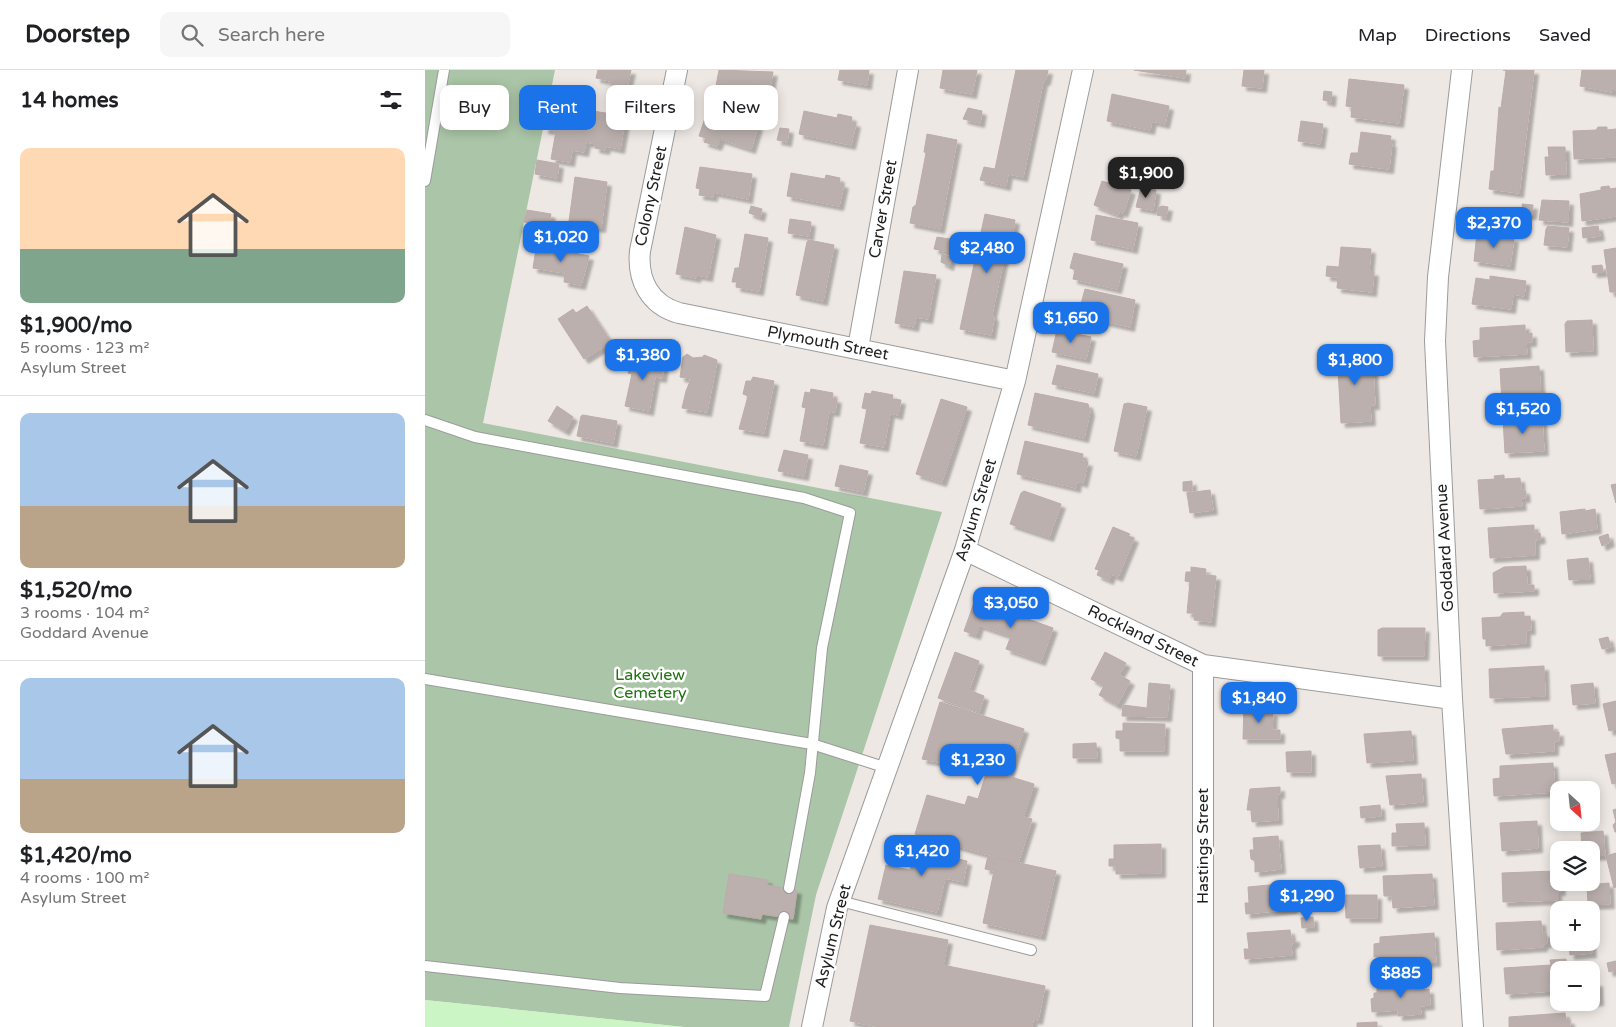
<!DOCTYPE html>
<html lang="en">
<head>
<meta charset="utf-8">
<style>
  :root { --surface:#fff; --page:#f6f6f6; --text:#202124; --muted:#757577; --line:#e0e0e0; --accent:#1a73e8 }
  body { margin:0; font-family:"Varela Round",sans-serif; background:var(--page); color:var(--text); height:100vh; display:flex; flex-direction:column; font-size:19px; white-space:nowrap }
  * { box-sizing:border-box; margin:0 }
  p { font-size:16px; color:var(--muted) }
  .icon { flex:none; width:28px; height:28px; fill:none; stroke:currentColor; stroke-width:2; stroke-linecap:round; stroke-linejoin:round }
  .map { position:relative; flex:1; overflow:hidden }
  .side { display:flex; flex-direction:column; background:var(--surface); width:425px }
  .side>* { flex:none }
  .banner { position:absolute; left:15px; top:15px; width:475px; height:45px; display:flex; gap:10px }
  .needle { width:32px; rotate:153deg }
  .fabs { position:absolute; left:1125px; top:711px; display:grid; gap:10px }
  .fabs a { display:grid; place-items:center; width:50px; height:50px; border-radius:10px; background:var(--surface); box-shadow:0 2px 12px #0003; font-size:25px }
  .price { position:absolute; translate:-50% -42px; padding:0 11px; border-radius:10px; background:var(--accent); color:#fff; font-size:16px; line-height:32px; filter:drop-shadow(0 1px 2px #0008) }
  .price::after { content:''; position:absolute; left:50%; top:30px; width:15px; height:11px; margin-left:-8px; background:inherit; clip-path:polygon(0 0,100% 0,50% 100%) }
  .price.current { background:#222; color:#fff }
  ul { padding:0; list-style:none }
  li { display:grid; align-content:center; gap:10px; height:265px; padding:0 20px }
  li+li { border-top:1px solid var(--line) }
  li span { display:grid; place-items:center; height:155px; border-radius:10px; color:#555 }
  li>.icon { margin-inline-start:auto }
  span .icon { width:90px; height:90px; fill:#fffc; stroke-width:1 }
  li b { font-size:21px }
  h2 { display:flex; justify-content:space-between; align-items:center; height:60px; padding:0 20px; font-size:21px }
  .chip { padding:0 18px; border-radius:10px; background:var(--surface); box-shadow:0 2px 12px #0003; font-size:18px; line-height:45px }
  .chip.current { background:var(--accent); color:#fff }
  header { display:flex; align-items:center; gap:30px; box-sizing:border-box; height:70px; padding:0 25px; background:var(--surface); border-bottom:1px solid var(--line) }
  header strong { font-size:24px }
  nav { display:flex; gap:28px; margin-inline-start:auto; font-size:18px }
  .search { width:350px; height:45px; background:var(--page); display:flex; align-items:center; gap:12px; box-sizing:border-box; padding:0 18px; border-radius:10px; color:var(--muted); font-size:19px }
  main { display:flex; flex:1; min-height:0 }
  .map>svg:first-child { display:block }
  .cemetery { fill:#aac5a7 }
  .park { fill:#ccf5c5 }
  .building { fill:#bbb0ae; stroke:#beaca8; filter:url(#shadow) }
  .lines { fill:none; stroke-linecap:round; stroke-linejoin:round }
  .lane-casing { stroke:#9b9b9b; stroke-width:12 }
  .street-casing { stroke:#9b9b9b; stroke-width:22 }
  .lane { stroke:#fff; stroke-width:10 }
  .street { stroke:#fff; stroke-width:20 }
  .labels { text-anchor:middle; dominant-baseline:central; stroke-width:5; stroke-linejoin:round; paint-order:stroke }
  .street-label { font-size:16px; fill:#1e1e1e; stroke:#fff }
  .park-label { font-size:16px; fill:#237314; stroke:#fff }
</style>
</head>
<body>
<header>
<strong>Doorstep</strong>
<div class="search"><svg class="icon" aria-label="search" viewBox="0 0 24 24"><circle cx="10" cy="10" r="6"/><path d="M15 15l6 6"/></svg>Search here</div>
<nav><a>Map</a><a>Directions</a><a>Saved</a></nav>
</header>
<main>
<section class="side">
<h2>14 homes<svg class="icon" aria-label="filters" viewBox="0 0 24 24"><path d="M4 7h16M4 17h16"/><circle cx="9" cy="7" r="2"/><circle cx="15" cy="17" r="2"/></svg></h2>
<ul>
<li><span style="background:linear-gradient(#ffd9b3 65%,#7fa58c 0)"><svg class="icon" aria-label="home" viewBox="0 0 24 24"><path d="M3 11l9-7 9 7M6 9v11h12V9"/></svg></span><div><b>$1,900/mo</b><p>5 rooms · 123 m²</p><p>Asylum Street</p></div></li>
<li><span style="background:linear-gradient(#a9c7e8 60%,#b9a48a 0)"><svg class="icon" aria-label="home" viewBox="0 0 24 24"><path d="M3 11l9-7 9 7M6 9v11h12V9"/></svg></span><div><b>$1,520/mo</b><p>3 rooms · 104 m²</p><p>Goddard Avenue</p></div></li>
<li><span style="background:linear-gradient(#a9c7e8 65%,#b9a48a 0)"><svg class="icon" aria-label="home" viewBox="0 0 24 24"><path d="M3 11l9-7 9 7M6 9v11h12V9"/></svg></span><div><b>$1,420/mo</b><p>4 rooms · 100 m²</p><p>Asylum Street</p></div></li>
</ul>
</section>
<div class="map">
<svg width="1191" height="957" viewBox="0 0 1191 957">
  <defs>
    <filter id="shadow"><feDropShadow dx="4.5" dy="4.5" stdDeviation="1" flood-color="#0004"/></filter>
  </defs>
  <rect width="100%" height="100%" fill="#eee8e4"/>
  <path class="cemetery" d="M0 0H130L58 353 517 442 391 825 364 957H259L0 930Z"/>
  <path class="park" d="M0 930 259 957H0Z"/>
  <path class="building" d="M173 0H206L202 17 185 14V11L171 8Z
    M294 0 348 2 343 27 310 21 308 22V25L295 23V18L291 16Z
    M415 0H444L442 15 413 10Z
    M518 0H552L547 24 515 18Z
    M591 0H623L621 10 618 12 598 107 583 104 581 116 555 110 559 97 570 99Z
    M709 0H761L760 8Z
    M819 0H839L837 18 817 16Z
    M1109 0 1094 123 1064 119 1066 101H1069L1074 37 1076 38 1081 1 1078 0Z
    M1157 0H1191V20L1188 19 1187 22 1155 16Z
    M924 9 979 15 974 53 926 47 927 37 921 36Z
    M899 21 907 22 906 32 898 30Z
    M687 24 744 36 740 54 727 51 725 60 682 51Z
    M125 25 148 29 147 38 201 46 195 79 181 76 180 80 170 78 171 74 161 72 159 82 147 80 145 92 126 89 131 61 119 59Z
    M543 38 557 41 555 53 538 49Z
    M286 40 333 56 326 79 295 69 292 76 279 72 281 68 274 66 281 45 284 46Z
    M379 41 412 48 413 44 427 47 426 52 431 53 426 75 374 64Z
    M876 51 898 54 895 74 873 71Z
    M1173 57H1182V60L1191 59V87L1149 89 1148 61 1171 60Z
    M355 58 364 59 362 72 352 70Z
    M936 62 966 66 965 73H967L964 99 924 94 926 83H933Z
    M502 64 532 70 515 159 485 153 488 137 491 135 501 83 499 82Z
    M1123 77H1140L1141 104 1121 105 1120 87H1124Z
    M112 90 134 94 132 108 110 104Z
    M275 97 327 104 323 129 288 122V127L274 125 275 119 271 118Z
    M366 103 400 109 401 105 415 108 414 113 419 114 414 136 362 126Z
    M150 107 182 112 176 158 156 155V152L144 151Z
    M677 111 706 120 698 143 695 141 693 145 669 135Z
    M1184 116 1185 119 1191 118V146L1157 151 1155 124 1176 120V117Z
    M716 117 731 120 728 140 711 137Z
    M1117 130 1144 131 1143 152 1114 150Z
    M1097 134 1108 135 1107 145H1099Z
    M326 136 337 139 335 147 324 143Z
    M737 136 743 137 741 147 732 145 733 138Z
    M102 140 126 144 123 157 99 152Z
    M560 144 590 150 587 167 583 169 567 244 569 248 566 265 535 259Z
    M671 145 713 153 708 179 666 170Z
    M365 149 386 152 384 166 363 163Z
    M1123 156 1144 158 1142 177 1119 175 1121 159Z
    M1173 156 1175 166 1158 168 1157 158Z
    M260 157 291 165 283 207 272 205 271 208 251 204Z
    M1052 163 1089 168 1085 196 1049 191Z
    M320 164 343 168 334 221 311 217 312 212H307L310 198H314Z
    M512 167 531 170 529 183 509 179Z
    M384 170 409 175 398 231 371 225 382 172Z
    M112 173 130 176 129 179 164 186 156 215 139 212 140 203 108 198Z
    M916 177 946 179 944 201 949 202 947 222 912 218 913 207 901 206 902 196 914 197Z
    M1191 178V222H1185L1179 180Z
    M649 183 698 194 692 219 648 209 650 200 645 198Z
    M517 184 526 187 524 196 516 192Z
    M1177 195 1178 202 1168 203 1167 196Z
    M479 201 511 205 503 249 491 247 489 257 470 253Z
    M1065 206 1101 211 1099 226 1088 224 1086 239 1047 234 1051 208 1065 210Z
    M660 219 710 230 705 257 670 249 668 253 659 250V247L653 245Z
    M162 236 186 272 159 289 133 249 148 239 151 243Z
    M1167 250 1168 281 1141 282 1140 254 1142 251Z
    M1100 255V264L1107 263V272H1101L1102 284 1049 287 1048 271 1055 270V258Z
    M632 260 666 267 661 289 627 282Z
    M942 280V298H948L950 335H945L946 351 916 353 912 281Z
    M212 284 234 289 233 294 239 295 237 308 230 307 224 341 200 336 207 304 203 303 206 288 211 289Z
    M262 284 268 288 278 287 279 285 292 290 282 342 257 338 261 321 266 309 255 307 258 287Z
    M632 295 673 304 669 323 627 314Z
    M1114 296 1116 331 1077 333 1075 299Z
    M328 307 349 311 339 363 314 359 323 326 318 324 321 311H326Z
    M386 319 408 323 407 328 412 329 410 342 404 341 398 375 375 371 381 338 377 337 380 322 385 323Z
    M447 321 468 325 467 329 476 330 473 345 465 343 459 377 435 373 442 339 437 338 440 323 446 324Z
    M610 323 663 334 665 342 659 368 603 355Z
    M516 329 542 337 517 412 491 404Z
    M703 333 722 337 711 386 689 381 699 334Z
    M132 336 148 347 140 361 123 351Z
    M158 345 192 351 188 373 152 366 156 346Z
    M1117 347 1119 381 1080 383 1078 349Z
    M600 371 658 384 657 391 663 392 658 413 652 411 651 418 592 404Z
    M359 380 383 385 379 406 353 401Z
    M415 395 443 401 438 422 410 416Z
    M1079 405V409L1095 408 1096 420H1100L1101 428H1096L1097 436 1055 439 1053 410 1070 409 1069 406Z
    M767 411V421H758V412Z
    M1191 414V433L1186 415Z
    M785 420 788 440 765 443 762 423Z
    M599 421 636 434 624 467 585 454 596 423Z
    M1160 439V441L1170 439 1172 459 1137 464 1135 442Z
    M1109 455V463H1115L1116 469 1110 470V485L1065 488 1063 458Z
    M688 457 705 464 703 466 709 468 693 507 686 504 684 510 672 505 674 500 670 499Z
    M1183 464 1185 472 1177 476 1174 467Z
    M1163 488 1165 509 1144 510 1142 490Z
    M1101 496 1102 515H1109V521L1069 523 1068 503 1079 497Z
    M766 497 781 499 780 505 791 506 786 552 769 550 770 543H762L765 512 760 511 761 502H766Z
    M550 530 628 558 616 591 581 579 586 566 554 555 551 565 539 561Z
    M1099 542V547L1105 546 1106 560H1101V573L1061 576V569H1058L1057 548 1075 547 1078 543Z
    M957 558H1000L999 586H953V560Z
    M1183 567 1186 577 1177 579 1174 569Z
    M530 582 554 591 544 620 559 626 554 642 513 628Z
    M680 582 701 593 694 605 705 611 692 635 674 625 679 616 666 609Z
    M1119 596 1120 626 1065 628 1064 599Z
    M724 613 745 615 742 647 697 646 698 635 722 638Z
    M1168 613 1170 633 1148 635 1146 615Z
    M1191 631V659L1184 661 1178 634Z
    M515 632 599 659 583 706 609 714 598 747 607 749 593 793 490 764 502 725 540 735 543 726 553 729 562 701 497 689Z
    M819 635H835V642H848L847 660H855V669H818Z
    M698 653 740 654 739 681H695V669L691 668V661H698Z
    M1128 655V662H1134V671H1129V681L1081 684 1077 659Z
    M986 661 988 690 942 693 939 664Z
    M671 673 672 688H648V674Z
    M886 681V702H862L861 682Z
    M1191 683V713L1187 714 1180 685Z
    M1128 693 1130 722 1069 726 1068 709 1075 708V696Z
    M996 704 998 732 965 735 961 706Z
    M855 717V724H852L853 750 827 752 826 740H822L825 719Z
    M955 735 956 746 936 748 935 737Z
    M1191 739V762H1190L1188 755 1191 752 1188 740Z
    M1112 751 1113 778 1077 781 1075 753Z
    M999 753 1000 775 967 776V763H972L971 754Z
    M1178 761 1180 785 1166 786V780H1157L1156 763Z
    M853 766 856 799 830 802V791L826 789 825 780H829L828 768Z
    M492 769 523 776 521 786 542 791 538 812 520 808 512 842 453 829 461 795 485 800Z
    M736 774V803L691 804V796H684V789H689V775Z
    M955 775 957 796 935 798 933 776Z
    M1191 783V817L1189 818 1181 786Z
    M563 786 631 801 616 866 558 853 569 801 560 799Z
    M1130 801 1131 809H1134L1135 812 1136 821H1132V830L1078 832 1077 803Z
    M304 804 343 810 342 815 372 820 368 849 337 844 336 849 298 843Z
    M1007 804 1009 835 968 838 967 826H959L958 806Z
    M865 813 866 822 870 821 871 827 867 828 868 839 821 844 820 833H824L823 817Z
    M1184 813 1185 834 1163 835 1162 815Z
    M920 825H952V848H921Z
    M888 847 889 857 877 858 876 848Z
    M1116 851 1117 863H1121L1122 873 1118 874V877L1072 880 1071 853Z
    M445 855 523 870 518 895 620 916 613 950 608 949 607 957H454L425 951Z
    M865 860 866 868H870V872L866 875 867 885 820 889 819 879H824L822 863Z
    M1009 863 1011 892 957 895 956 886 949 887V874L955 873V867Z
    M1144 872H1166L1167 883 1145 885Z
    M1141 889 1142 900H1134V904L1127 905 1128 921 1081 924 1079 898 1126 895 1125 890Z
    M1191 891V900L1184 902 1182 893Z
    M984 909V912L994 911 995 920 1004 919 1005 935 995 936 996 944 973 946V940L947 942 946 929 949 928V923H952V917L971 916 976 910Z
    M1173 912 1174 931 1166 932V913Z
    M1140 943 1141 950H1145V957H1084V947Z
    M952 952V957H932V953Z"/>
  <g class="lines">
    <g class="lane-casing">
      <path id="lane" d="M0 111 19 0
        M0 350 50 367 379 428 425 443 397 578 385 703 364 818
        M0 609 387 674 462 698
        M415 831 606 880
        M0 896 195 918 340 926 359 847"/>
    </g>
    <g class="street-casing">
      <path id="street" d="M252 0 215 181C212 210 225 235 254 243L590 311
        M1037 0 1013 207 1010 271 1027 629 1048 957
        M433 278 483 0
        M540 480 778 595 1027 629
        M778 595V957
        M387 957 412 838 540 480 590 311 658 0"/>
    </g>
    <use href="#lane" class="lane"/>
    <use href="#street" class="street"/>
  </g>
  <g class="labels">
    <g class="street-label">
      <text transform="translate(226 126) rotate(-78)">Colony Street</text>
      <text transform="translate(458 139) rotate(-80)">Carver Street</text>
      <text transform="translate(403 273) rotate(11)">Plymouth Street</text>
      <text transform="translate(551 440) rotate(-73)">Asylum Street</text>
      <text transform="translate(1020 478) rotate(-93)">Goddard Avenue</text>
      <text transform="translate(718 566) rotate(26)">Rockland Street</text>
      <text transform="translate(778 776) rotate(-90)">Hastings Street</text>
      <text transform="translate(408 866) rotate(-76)">Asylum Street</text>
    </g>
    <g class="park-label">
      <text x="225" y="605">Lakeview<tspan x="225" dy="18">Cemetery</tspan></text>
    </g>
  </g>
</svg>
<div class="fabs">
<a><svg class="needle" viewBox="-14 -14 28 28"><path d="M0-13l5 13h-10z" fill="#e53935"/><path d="M0 13l5-13h-10z" fill="#757577"/></svg></a>
<a><svg class="icon" aria-label="layers" viewBox="0 0 24 24"><path d="M12 4l9 5-9 5-9-5zM3 14l9 5 9-5"/></svg></a>
<a>+</a>
<a>−</a>
</div>
<b class="price current" style="left:721px;top:129px">$1,900</b>
<b class="price" style="left:1069px;top:179px">$2,370</b>
<b class="price" style="left:136px;top:193px">$1,020</b>
<b class="price" style="left:562px;top:204px">$2,480</b>
<b class="price" style="left:646px;top:274px">$1,650</b>
<b class="price" style="left:218px;top:311px">$1,380</b>
<b class="price" style="left:930px;top:316px">$1,800</b>
<b class="price" style="left:1098px;top:365px">$1,520</b>
<b class="price" style="left:586px;top:559px">$3,050</b>
<b class="price" style="left:834px;top:654px">$1,840</b>
<b class="price" style="left:553px;top:716px">$1,230</b>
<b class="price" style="left:497px;top:807px">$1,420</b>
<b class="price" style="left:882px;top:852px">$1,290</b>
<b class="price" style="left:976px;top:929px">$885</b>
<div class="banner">
<a class="chip">Buy</a>
<a class="chip current">Rent</a>
<a class="chip">Filters</a>
<a class="chip">New</a>
</div>
</div>
</main>
</body>
</html>
